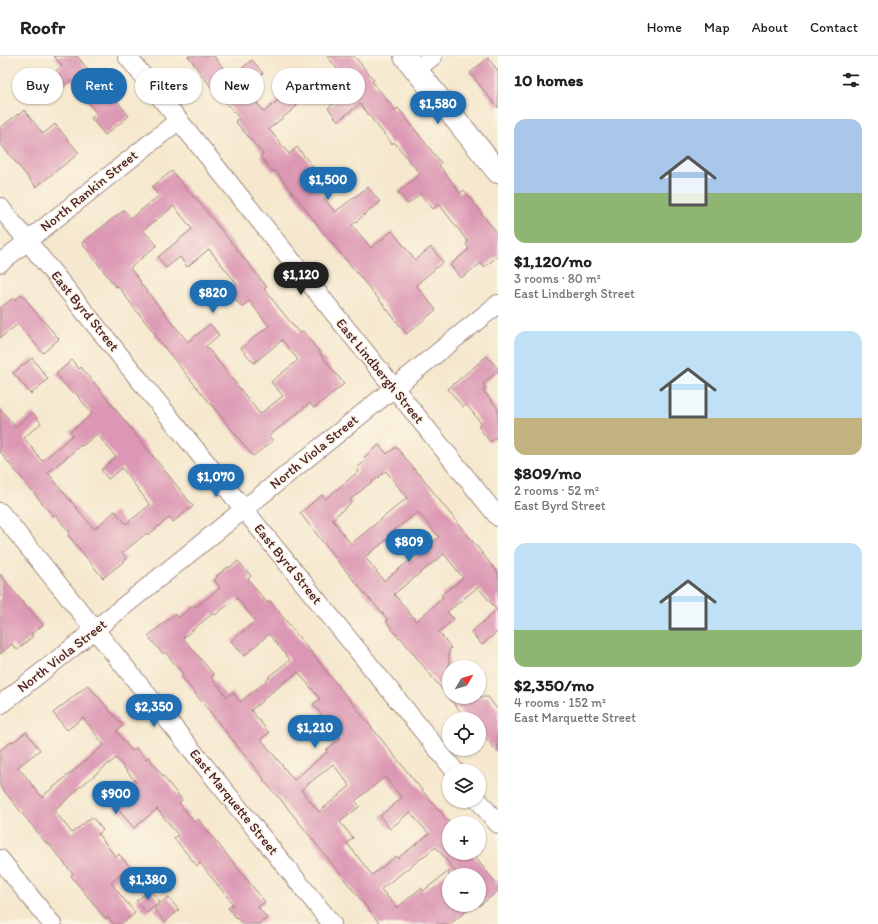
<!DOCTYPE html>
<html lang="en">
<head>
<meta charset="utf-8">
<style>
  :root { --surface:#fff; --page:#f6f6f6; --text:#202124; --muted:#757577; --line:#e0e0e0; --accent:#1f6fb2 }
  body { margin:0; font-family:Itim,sans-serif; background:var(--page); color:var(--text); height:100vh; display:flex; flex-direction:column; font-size:15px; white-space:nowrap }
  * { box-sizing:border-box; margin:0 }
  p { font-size:13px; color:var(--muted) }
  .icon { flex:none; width:22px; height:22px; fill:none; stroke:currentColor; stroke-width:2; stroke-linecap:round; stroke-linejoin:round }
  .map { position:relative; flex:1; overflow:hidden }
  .details { display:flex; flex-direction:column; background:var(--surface); width:380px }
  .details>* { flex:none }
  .top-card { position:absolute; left:12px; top:12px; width:380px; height:36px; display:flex; gap:8px }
  .needle { width:26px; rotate:52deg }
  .tools { position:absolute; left:442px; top:604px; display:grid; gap:8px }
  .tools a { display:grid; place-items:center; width:44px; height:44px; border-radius:50%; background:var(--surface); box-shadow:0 1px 3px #0004; font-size:20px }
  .price { position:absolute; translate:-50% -34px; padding:0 9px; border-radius:14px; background:var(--accent); color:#fff; font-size:13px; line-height:26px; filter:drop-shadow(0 1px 2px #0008) }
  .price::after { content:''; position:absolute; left:50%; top:24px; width:12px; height:9px; margin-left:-6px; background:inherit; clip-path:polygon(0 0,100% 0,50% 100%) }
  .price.active { background:#222; color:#fff }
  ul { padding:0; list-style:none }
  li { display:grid; align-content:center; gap:8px; height:212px; padding:0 16px }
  li span { display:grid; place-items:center; height:124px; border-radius:12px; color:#555 }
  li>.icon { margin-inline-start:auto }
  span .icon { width:72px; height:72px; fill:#fffc; stroke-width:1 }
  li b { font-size:17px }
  h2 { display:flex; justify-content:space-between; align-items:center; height:48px; padding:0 16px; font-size:17px }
  .tag { padding:0 14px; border-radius:18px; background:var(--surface); box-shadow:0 1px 3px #0004; font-size:14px; line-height:36px }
  .tag.active { background:var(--accent); color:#fff }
  header { display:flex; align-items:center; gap:24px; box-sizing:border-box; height:56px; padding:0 20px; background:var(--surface); border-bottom:1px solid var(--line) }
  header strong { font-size:19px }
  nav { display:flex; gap:22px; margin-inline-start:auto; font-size:14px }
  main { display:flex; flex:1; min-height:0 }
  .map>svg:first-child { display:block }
  .building { fill:#db97b3; fill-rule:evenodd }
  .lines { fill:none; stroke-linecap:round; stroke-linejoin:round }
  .street-casing { stroke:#a0847c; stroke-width:20 }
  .secondary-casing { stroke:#a0847c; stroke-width:24 }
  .street { stroke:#fff; stroke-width:18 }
  .secondary { stroke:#fff; stroke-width:22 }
  .labels { text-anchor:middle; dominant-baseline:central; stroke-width:3; stroke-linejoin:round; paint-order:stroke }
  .street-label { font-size:14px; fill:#4a1f2b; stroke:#fcf5e5 }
</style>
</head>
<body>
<header>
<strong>Roofr</strong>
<nav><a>Home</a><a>Map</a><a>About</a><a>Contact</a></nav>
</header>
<main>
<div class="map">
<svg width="498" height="868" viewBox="0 0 498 868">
  <rect width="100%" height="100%" fill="#fcf5e5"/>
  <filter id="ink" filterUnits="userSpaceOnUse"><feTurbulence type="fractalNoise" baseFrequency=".025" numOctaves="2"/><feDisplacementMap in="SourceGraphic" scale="8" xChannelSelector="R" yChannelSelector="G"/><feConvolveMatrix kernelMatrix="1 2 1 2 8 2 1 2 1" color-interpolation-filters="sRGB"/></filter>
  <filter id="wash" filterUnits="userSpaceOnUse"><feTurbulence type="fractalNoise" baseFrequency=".012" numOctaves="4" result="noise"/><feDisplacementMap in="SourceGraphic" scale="16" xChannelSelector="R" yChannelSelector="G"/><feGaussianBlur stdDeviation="0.9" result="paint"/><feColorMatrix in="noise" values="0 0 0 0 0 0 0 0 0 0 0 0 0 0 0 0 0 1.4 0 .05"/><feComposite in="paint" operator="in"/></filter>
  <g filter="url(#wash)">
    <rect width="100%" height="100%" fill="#f5e8ce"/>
    <g id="blocks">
      <path class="building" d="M54 0H77L107 38 110 36 129 60 105 79 91 62 97 58 71 24 50 41 40 29 62 10Z
        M188 0H214L231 21 252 4 263 17 245 32 264 56 286 37 297 50 269 73 289 98 297 91 321 121 313 128 335 156 368 131 380 146 352 169 371 192 392 175 415 204 431 191 443 206 416 229 436 254 406 278 391 258 327 181 275 114 273 116 260 100 263 98 235 65 239 62 219 38 217 39Z
        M327 0H354L374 24 372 25 395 54 398 52 441 107 439 109 460 137 464 134 482 157H481L498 178V200L484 211 481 207 461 222 450 209 469 193 466 188 468 186 439 148 433 153 420 138 408 148 398 136 420 118 394 86 392 88 360 48 338 65 328 52 353 33Z
        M488 2 498 15V52L470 17Z
        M24 54 43 78 55 68 79 97 36 131 0 87V72L18 58 19 59Z
        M172 115 193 141 194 140 267 231 264 233 299 277 303 275 321 298V299L344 328 314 352 310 347 269 380 273 385 253 400 155 280 156 279 135 253 118 230 116 231 82 187 124 154 131 162 159 140 152 131ZM174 150 192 173 158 201 166 212 180 201 187 211 209 193 237 228 228 235 242 251 249 245 269 270 241 292 254 307 282 284 298 304 271 326 283 340 260 358 206 290 219 279 210 268 188 286 140 227 141 226 130 212 157 189 143 174Z
        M22 238 34 254 59 283 43 297 18 268 0 282V252L13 242 15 244Z
        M487 300 498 313V315L483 328 486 332 483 334 498 353V380L490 386 478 370 481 367 466 348 463 351 448 333Z
        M32 302 48 323 31 338 13 317Z
        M72 304 79 313 81 311 96 329 193 450 173 466 169 462 148 479 147 477 122 497 127 503 103 522 68 479 70 477 55 458 53 460 0 396V352L15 371 33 357 41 367 24 382 42 405 73 379 70 376 92 358 74 335 72 337 56 318ZM97 378 116 401 101 414 108 423 122 412 150 449 126 468 115 455 94 473 48 417 81 389 82 390Z
        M379 389 387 398 396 391 419 419 420 418 440 445 498 517V575L482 589 471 576 497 554 478 531 447 556 454 563 439 576 451 592 449 594V641H488L498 654V697L479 674V663H467L449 642 400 581 399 582 386 565 388 564 371 544H370L337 504 300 457 322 439 325 443 359 415 357 412 367 404 364 401ZM386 415 407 442 351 488 332 463 352 446 350 444 369 428H370ZM418 456 439 481 384 525 365 501 390 481 388 479ZM444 498 463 522 441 539 443 542 416 565 394 538Z
        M238 505 251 520 248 523 267 547 270 545 438 754V753L449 766V797H472L498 830V835L479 850V819H458L436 791 381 833 397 852 421 832 423 835 449 815V849H474L450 868H380L278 740H277L263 724 264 723 181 620 183 618 165 596 163 598 148 580 175 558 178 562 194 549 196 551 220 532 214 524 217 522 216 520 228 511 229 512ZM237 542 255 565 231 585 244 600 269 578 290 604 268 621 270 622 240 646 232 636 227 641 211 621 214 619 183 582 213 557 215 559ZM298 616 320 643 313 648 341 682 326 694 327 696 294 724 261 683 269 677 251 654 264 644 263 643ZM333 708 350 730 319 756 301 734ZM385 721 402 742 380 760 390 773 410 756 429 778 398 802 396 800 372 819 347 787 353 782 340 766 360 750 355 745Z
        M0 518 27 552 28 551 43 569 31 578 33 580 17 594 12 588 0 598Z
        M88 629 123 670 116 675 132 695 136 692 146 703 148 701 182 744 179 747 194 766 198 763 265 846 258 851 267 862 259 868H242L228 852 233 848 200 807 197 810 174 782 178 779 157 753 134 772 122 758 111 746 136 726 116 702 76 734 77 735 54 754 72 777 92 761 103 774 98 778 116 801 119 798 130 811 111 827 135 857 121 868H113L108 861 106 863 71 820 73 818 48 787 47 788 0 730V694L12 685 13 686 26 676 40 694 18 711 42 741 104 689 83 662 67 674 53 657Z
        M150 834 160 846 147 857 136 845Z
        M168 841 179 854 165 866 154 853Z"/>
    </g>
  </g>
  <g filter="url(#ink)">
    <use href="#blocks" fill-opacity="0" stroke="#a0847c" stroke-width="1"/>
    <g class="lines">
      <g class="street-casing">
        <path id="street" d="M127 0 498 461
          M416 14 433 0
          M0 151 455 715
          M0 207 134 100 179 64
          M0 456 332 868
          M0 649 77 588 498 248
          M479 745 498 768
          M0 803 52 868"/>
      </g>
      <g class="secondary-casing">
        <path id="secondary" d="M405 0 498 116"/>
      </g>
      <use href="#street" class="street"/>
      <use href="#secondary" class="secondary"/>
    </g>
  </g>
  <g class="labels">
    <g class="street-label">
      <text transform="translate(89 135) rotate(-39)">North Rankin Street</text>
      <text transform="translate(85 255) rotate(51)">East Byrd Street</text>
      <text transform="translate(380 315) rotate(51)">East Lindbergh Street</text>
      <text transform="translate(314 396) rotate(-39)">North Viola Street</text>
      <text transform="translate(288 508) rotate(51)">East Byrd Street</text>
      <text transform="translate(62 600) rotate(-38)">North Viola Street</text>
      <text transform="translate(234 746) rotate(51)">East Marquette Street</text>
    </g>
  </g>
</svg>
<div class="tools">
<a><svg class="needle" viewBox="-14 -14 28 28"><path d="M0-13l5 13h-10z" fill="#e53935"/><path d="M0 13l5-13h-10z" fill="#757577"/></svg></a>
<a><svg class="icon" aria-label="locate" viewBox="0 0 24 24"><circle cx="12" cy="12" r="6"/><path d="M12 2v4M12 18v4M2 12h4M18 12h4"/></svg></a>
<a><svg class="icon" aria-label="layers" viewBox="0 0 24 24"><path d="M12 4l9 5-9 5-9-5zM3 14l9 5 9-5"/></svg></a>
<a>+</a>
<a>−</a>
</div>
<b class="price" style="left:438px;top:69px">$1,580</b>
<b class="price" style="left:328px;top:145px">$1,500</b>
<b class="price active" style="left:301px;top:240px">$1,120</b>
<b class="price" style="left:213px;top:258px">$820</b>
<b class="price" style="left:216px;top:442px">$1,070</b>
<b class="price" style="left:409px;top:507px">$809</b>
<b class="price" style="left:154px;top:672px">$2,350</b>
<b class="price" style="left:315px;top:693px">$1,210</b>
<b class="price" style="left:116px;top:759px">$900</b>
<b class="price" style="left:148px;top:845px">$1,380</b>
<div class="top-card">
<a class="tag">Buy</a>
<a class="tag active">Rent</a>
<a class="tag">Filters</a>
<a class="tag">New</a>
<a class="tag">Apartment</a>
</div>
</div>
<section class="details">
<h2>10 homes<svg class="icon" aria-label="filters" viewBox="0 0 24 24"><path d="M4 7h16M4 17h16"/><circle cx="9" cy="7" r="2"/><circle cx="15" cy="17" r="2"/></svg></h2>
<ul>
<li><span style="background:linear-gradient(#a9c7e8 60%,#8fb573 0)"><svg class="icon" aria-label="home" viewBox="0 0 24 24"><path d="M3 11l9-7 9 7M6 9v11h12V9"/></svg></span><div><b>$1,120/mo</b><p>3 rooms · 80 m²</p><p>East Lindbergh Street</p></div></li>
<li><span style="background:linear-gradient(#bfe0f5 70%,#c2b280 0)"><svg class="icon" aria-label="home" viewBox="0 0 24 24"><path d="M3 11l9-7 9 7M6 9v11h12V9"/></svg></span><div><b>$809/mo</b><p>2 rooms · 52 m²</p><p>East Byrd Street</p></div></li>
<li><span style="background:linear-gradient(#bfe0f5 70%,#8fb573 0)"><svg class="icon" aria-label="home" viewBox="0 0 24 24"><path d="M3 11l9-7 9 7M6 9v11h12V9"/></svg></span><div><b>$2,350/mo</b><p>4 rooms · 152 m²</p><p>East Marquette Street</p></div></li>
</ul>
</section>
</main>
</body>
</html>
